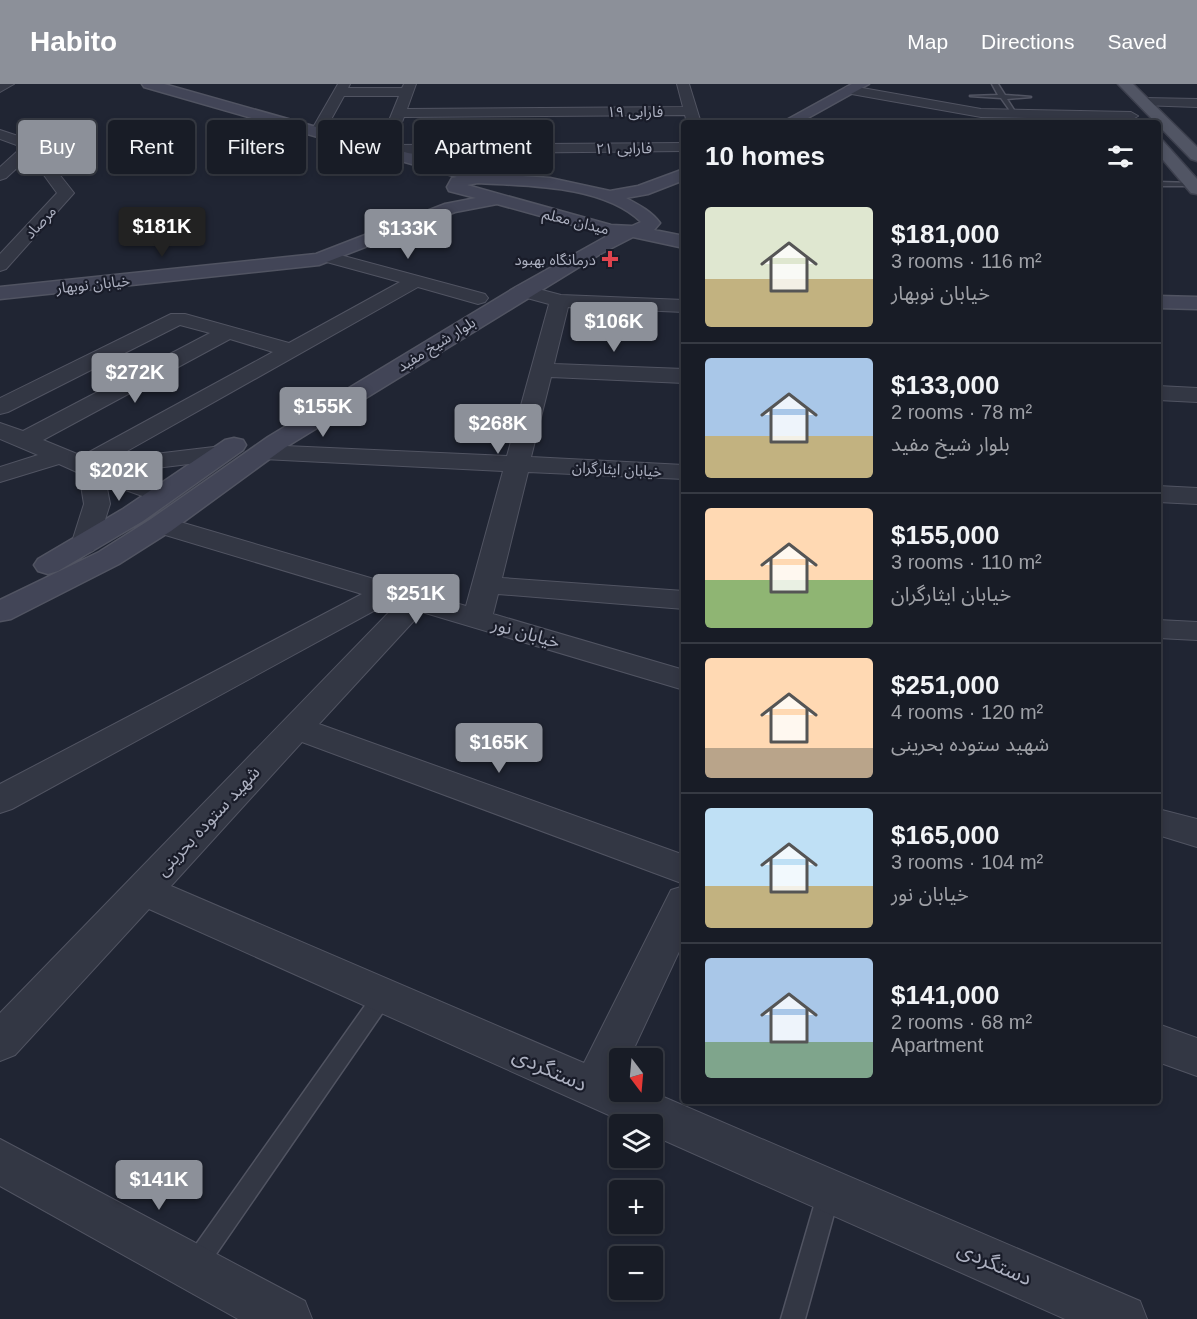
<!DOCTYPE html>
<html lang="en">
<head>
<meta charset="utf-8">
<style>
  :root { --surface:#181c26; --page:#21252e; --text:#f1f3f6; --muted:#9fa1a7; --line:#363a43; --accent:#8c9099 }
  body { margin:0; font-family:Helvetica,"Noto Sans Arabic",sans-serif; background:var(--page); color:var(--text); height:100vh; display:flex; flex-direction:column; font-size:22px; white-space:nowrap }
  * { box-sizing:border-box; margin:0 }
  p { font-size:20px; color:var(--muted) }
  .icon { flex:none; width:33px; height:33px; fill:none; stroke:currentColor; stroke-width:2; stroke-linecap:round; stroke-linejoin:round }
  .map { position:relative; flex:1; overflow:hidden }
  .drawer { position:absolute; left:681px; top:36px; width:480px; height:984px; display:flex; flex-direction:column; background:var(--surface); border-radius:6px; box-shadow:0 3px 9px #0003,0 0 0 2px var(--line) }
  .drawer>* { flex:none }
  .hud { position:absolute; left:18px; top:36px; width:570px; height:54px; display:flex; gap:12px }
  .needle { width:39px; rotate:164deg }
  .buttons { position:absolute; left:609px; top:964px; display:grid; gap:12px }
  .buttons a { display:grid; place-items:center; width:54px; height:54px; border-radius:6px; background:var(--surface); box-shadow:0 3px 9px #0003,0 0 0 2px var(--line); font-size:30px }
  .price { position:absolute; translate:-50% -51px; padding:0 14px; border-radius:6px; background:var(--accent); color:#fff; font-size:20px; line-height:39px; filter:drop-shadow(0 2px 3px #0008) }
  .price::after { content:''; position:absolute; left:50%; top:36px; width:18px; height:14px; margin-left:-9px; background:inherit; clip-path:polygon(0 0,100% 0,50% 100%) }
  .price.current { background:#222; color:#fff }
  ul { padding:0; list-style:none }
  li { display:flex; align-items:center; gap:18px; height:150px; padding:0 24px }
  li+li { border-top:2px solid var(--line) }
  li span { display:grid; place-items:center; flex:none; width:168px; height:120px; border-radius:6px; color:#555 }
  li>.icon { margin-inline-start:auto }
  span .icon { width:72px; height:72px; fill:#fffc; stroke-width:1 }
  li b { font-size:26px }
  h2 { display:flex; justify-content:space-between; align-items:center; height:72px; padding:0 24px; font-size:26px }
  .tag { padding:0 21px; border-radius:6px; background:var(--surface); box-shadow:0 3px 9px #0003,0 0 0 2px var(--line); font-size:21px; line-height:54px }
  .tag.current { background:var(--accent); color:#fff }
  header { display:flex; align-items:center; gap:36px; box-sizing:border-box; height:84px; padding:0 30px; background:var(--accent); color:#fff }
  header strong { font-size:28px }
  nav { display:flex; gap:33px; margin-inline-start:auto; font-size:21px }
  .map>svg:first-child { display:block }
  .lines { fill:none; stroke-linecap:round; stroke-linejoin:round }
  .lane-casing { stroke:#515462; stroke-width:3 }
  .street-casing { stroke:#515462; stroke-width:2 }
  .secondary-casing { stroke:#515462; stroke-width:3 }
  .primary-casing { stroke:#3d404e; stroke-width:3 }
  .lane { fill:#333744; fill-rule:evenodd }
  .street { fill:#333744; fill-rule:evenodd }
  .secondary { fill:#424557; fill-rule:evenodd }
  .primary { fill:#515564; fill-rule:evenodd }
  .health-dot { fill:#e0444e; stroke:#191c29; stroke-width:2 }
  .labels { text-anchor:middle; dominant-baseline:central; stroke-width:4.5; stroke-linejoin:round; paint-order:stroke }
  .far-street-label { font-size:15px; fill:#adb1c1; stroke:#191c29 }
  .far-poi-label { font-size:15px; fill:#adb1c1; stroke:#191c29; text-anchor:end }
  .street-label { font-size:18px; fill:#adb1c1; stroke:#191c29 }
  .near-street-label { font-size:21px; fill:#adb1c1; stroke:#191c29 }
</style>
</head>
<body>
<header>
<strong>Habito</strong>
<nav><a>Map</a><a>Directions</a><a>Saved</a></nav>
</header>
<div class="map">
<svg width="1197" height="1235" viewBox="0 0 1197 1235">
  <rect width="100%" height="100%" fill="#202533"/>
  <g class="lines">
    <g class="lane-casing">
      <path id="lane" d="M992 0H998L1005 11 1031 13 1007 15 1016 29 1013 31 1001 14 970 12 998 11Z
        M1158 98 1194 99 1197 102H1158Z
        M383 904 390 906 393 912 390 918 203 1189 195 1193 187 1189 183 1181 187 1173 376 906Z
        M829 1097 837 1100 840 1108 805 1235H781L818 1108 821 1100Z"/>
    </g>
    <g class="street-casing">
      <path id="street" d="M0 0H14L0 8Z
        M338 0H350L348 4H402L404 0H416L407 25 683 23 677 0H689L701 39H687L685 31 404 33 393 61 684 59V67L384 70 377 66 399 12H344L323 50 318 51 311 47Z
        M851 2 981 25 1131 28 1138 32 1131 36 981 33 846 9 844 6 846 3Z
        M1145 14 1197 15V23L1140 21 1138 18Z
        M0 46 33 57 74 109 6 185 0 187V170L57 109 30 72 6 94 0 96V83L22 63 0 55Z
        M329 168 485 210 488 214 485 218 478 220 418 203 113 375 222 362 230 364 234 369 230 374 222 376 123 388 171 406 175 411 171 416 162 419 106 399 110 420 97 461 93 467 84 469 75 467 71 461 84 420 79 389 59 380 0 398V383L38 371 0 355V339L23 347 210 249 180 241 8 328 0 330V314L171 230H185L289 259 400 198 323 177 320 173 323 169ZM230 255 273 268 82 372 43 356Z
        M523 201 561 211 684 216V228L568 223 554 280 684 285V299L551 293 531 373 684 381V395L528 388 502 494 684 507V525L498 510 493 530 684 586V606L422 528 319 640 684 771V800L302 658 171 802 584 979 671 806 684 802V857L629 975H620V1008H652L1140 1217 1147 1235H1065L652 1051V1041H631L149 825 15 971 0 977V929L397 520 390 518 12 725 0 729V700L362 510 152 447 148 441 152 435 161 433 170 435 466 522 503 387 263 375 255 373 251 368 255 363 263 361 507 372 549 220 516 211 513 207 516 203Z
        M1158 302 1197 304V318L1158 316Z
        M1158 402 1197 404V420L1158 418Z
        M1158 536 1197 538V556L1158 554Z
        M1158 725 1197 735V763L1158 751Z
        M1158 940 1197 954V992L1158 978Z
        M0 1055 305 1217 312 1235H238L0 1102Z"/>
    </g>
    <g class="secondary-casing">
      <path id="secondary" d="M142 0H164L479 89 550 94 610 107 638 102 684 85V96L648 110 626 114C639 121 651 127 660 139L654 146 684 152V164L633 153 602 169 286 363 171 447 119 480 11 535 0 537V516L99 468 151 435 268 353 516 203 609 151 497 120 455 128 319 181 0 215V203L316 170 445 120 476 114 449 107 447 103 452 94 457 93 144 3ZM478 99C527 102 603 101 641 138L632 142 611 141 467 101Z
        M852 0H869L799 39H781Z
        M1158 212 1197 213V225L1158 224Z
        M234 354 243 356 246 361 243 366 143 437 58 487 48 490 38 487 34 481 38 475 123 425 225 356Z"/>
    </g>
    <g class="primary-casing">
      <path id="primary" d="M1118 0H1133L1197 63V77L1191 75Z
        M1158 55 1163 57 1197 95V110L1191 109 1158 70Z"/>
    </g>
    <use href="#lane" class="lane"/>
    <use href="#street" class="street"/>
    <use href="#secondary" class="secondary"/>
    <use href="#primary" class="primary"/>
  </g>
  <path class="health-dot" d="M607 166h6v6h6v6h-6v6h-6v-6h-6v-6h6z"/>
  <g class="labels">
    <g class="far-street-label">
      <text x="635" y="27">فارابی ۱۹</text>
      <text transform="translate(624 64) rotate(-1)">فارابی ۲۱</text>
      <text transform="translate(576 137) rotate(14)">میدان معلم</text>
      <text transform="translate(40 138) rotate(-47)">مرصاد</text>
      <text transform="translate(93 200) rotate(-6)">خیابان نوبهار</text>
      <text transform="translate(436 260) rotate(-32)">بلوار شیخ مفید</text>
      <text transform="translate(617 385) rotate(3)">خیابان ایثارگران</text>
    </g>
    <g class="far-poi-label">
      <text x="596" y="175">درمانگاه بهبود</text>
    </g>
    <g class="street-label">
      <text transform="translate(526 549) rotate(16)">خیابان نور</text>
      <text transform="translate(208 737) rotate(-47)">شهید ستوده بحرینی</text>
    </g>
    <g class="near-street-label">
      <text transform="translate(550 985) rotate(24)">دستگردی</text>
      <text transform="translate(995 1179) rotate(24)">دستگردی</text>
    </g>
  </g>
</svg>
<div class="buttons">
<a><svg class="needle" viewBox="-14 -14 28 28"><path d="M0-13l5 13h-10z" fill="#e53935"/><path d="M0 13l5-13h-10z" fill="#9fa1a7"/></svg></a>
<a><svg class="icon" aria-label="layers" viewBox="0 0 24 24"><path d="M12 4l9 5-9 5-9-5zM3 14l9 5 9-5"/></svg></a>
<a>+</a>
<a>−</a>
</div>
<b class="price current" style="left:162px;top:174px">$181K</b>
<b class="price" style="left:408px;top:176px">$133K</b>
<b class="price" style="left:614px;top:269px">$106K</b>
<b class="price" style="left:135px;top:320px">$272K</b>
<b class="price" style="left:323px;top:354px">$155K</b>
<b class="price" style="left:498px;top:371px">$268K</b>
<b class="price" style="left:119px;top:418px">$202K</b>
<b class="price" style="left:416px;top:541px">$251K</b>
<b class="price" style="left:499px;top:690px">$165K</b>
<b class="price" style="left:159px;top:1127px">$141K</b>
<div class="hud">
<a class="tag current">Buy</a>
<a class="tag">Rent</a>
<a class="tag">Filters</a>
<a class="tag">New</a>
<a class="tag">Apartment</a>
</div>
<section class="drawer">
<h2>10 homes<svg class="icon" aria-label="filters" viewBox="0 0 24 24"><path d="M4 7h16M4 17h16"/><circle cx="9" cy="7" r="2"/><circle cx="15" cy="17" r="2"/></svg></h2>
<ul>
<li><span style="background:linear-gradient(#dfe7d0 60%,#c2b280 0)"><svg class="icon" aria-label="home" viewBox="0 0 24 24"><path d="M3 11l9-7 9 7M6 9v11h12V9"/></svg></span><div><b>$181,000</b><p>3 rooms · 116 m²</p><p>خیابان نوبهار</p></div></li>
<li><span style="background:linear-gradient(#a9c7e8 65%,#c2b280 0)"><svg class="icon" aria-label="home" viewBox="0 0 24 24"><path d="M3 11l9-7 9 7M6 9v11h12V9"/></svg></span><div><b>$133,000</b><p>2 rooms · 78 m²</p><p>بلوار شیخ مفید</p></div></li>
<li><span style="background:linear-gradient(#ffd9b3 60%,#8fb573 0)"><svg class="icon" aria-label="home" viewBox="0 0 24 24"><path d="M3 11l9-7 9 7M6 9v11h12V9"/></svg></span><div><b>$155,000</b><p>3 rooms · 110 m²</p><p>خیابان ایثارگران</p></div></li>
<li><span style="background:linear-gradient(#ffd9b3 75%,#b9a48a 0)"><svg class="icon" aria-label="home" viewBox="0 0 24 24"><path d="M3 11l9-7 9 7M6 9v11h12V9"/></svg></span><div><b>$251,000</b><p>4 rooms · 120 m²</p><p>شهید ستوده بحرینی</p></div></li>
<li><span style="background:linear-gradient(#bfe0f5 65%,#c2b280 0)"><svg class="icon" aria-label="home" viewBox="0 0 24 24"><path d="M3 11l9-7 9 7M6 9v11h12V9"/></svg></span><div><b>$165,000</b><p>3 rooms · 104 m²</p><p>خیابان نور</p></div></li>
<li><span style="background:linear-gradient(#a9c7e8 70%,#7fa58c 0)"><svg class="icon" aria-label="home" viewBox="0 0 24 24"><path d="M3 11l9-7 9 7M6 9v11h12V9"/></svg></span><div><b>$141,000</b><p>2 rooms · 68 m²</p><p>Apartment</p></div></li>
</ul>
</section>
</div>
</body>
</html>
